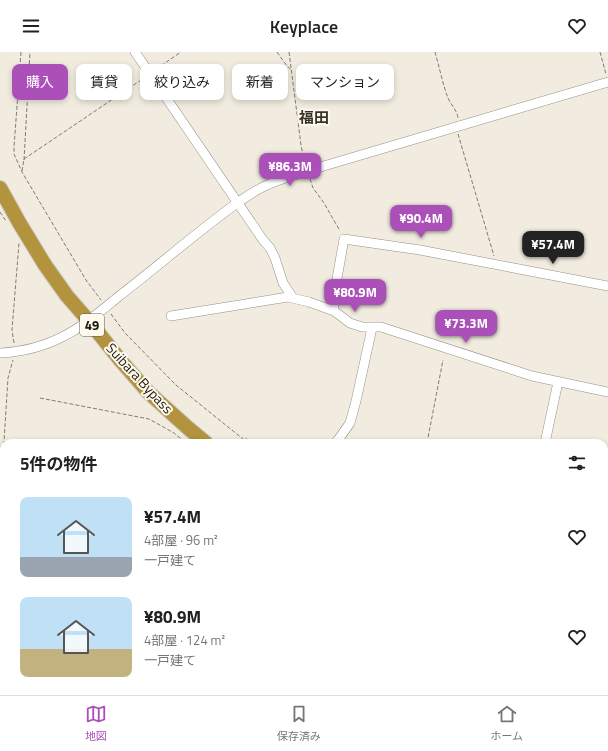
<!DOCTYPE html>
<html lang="ja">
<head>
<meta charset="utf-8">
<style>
  :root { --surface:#fff; --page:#f2f2f2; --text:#222; --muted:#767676; --line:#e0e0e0; --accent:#ab4fb9 }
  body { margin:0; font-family:"Titillium Web","Noto Sans JP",sans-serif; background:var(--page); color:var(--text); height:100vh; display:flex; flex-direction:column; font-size:15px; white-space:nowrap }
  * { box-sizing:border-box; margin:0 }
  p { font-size:13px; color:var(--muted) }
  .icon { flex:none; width:22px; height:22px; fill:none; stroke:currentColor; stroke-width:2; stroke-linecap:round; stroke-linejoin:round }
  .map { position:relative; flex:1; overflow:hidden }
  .drawer { position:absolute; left:0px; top:387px; width:608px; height:256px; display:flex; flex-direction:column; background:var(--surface); border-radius:12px 12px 0 0; box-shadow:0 2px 6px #0003 }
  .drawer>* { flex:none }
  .hud { position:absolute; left:12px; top:12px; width:400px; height:36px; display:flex; gap:8px }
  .price { position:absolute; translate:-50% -34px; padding:0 9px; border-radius:8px; background:var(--accent); color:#fff; font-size:13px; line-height:26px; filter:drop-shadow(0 1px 2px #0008) }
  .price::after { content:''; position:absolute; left:50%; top:24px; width:12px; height:9px; margin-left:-6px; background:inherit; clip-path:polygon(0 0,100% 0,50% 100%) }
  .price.active { background:#222; color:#fff }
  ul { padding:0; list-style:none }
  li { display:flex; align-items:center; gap:12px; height:100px; padding:0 20px }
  li span { display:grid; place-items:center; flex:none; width:112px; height:80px; border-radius:8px; color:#555 }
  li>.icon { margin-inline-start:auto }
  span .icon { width:48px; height:48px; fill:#fffc; stroke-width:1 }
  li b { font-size:17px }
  h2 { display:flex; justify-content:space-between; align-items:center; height:48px; padding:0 20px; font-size:17px }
  .tag { padding:0 14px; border-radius:8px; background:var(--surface); box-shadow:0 2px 6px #0003; font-size:14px; line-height:36px }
  .tag.active { background:var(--accent); color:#fff }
  header { display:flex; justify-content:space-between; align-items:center; height:52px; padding:0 20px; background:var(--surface); font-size:18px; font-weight:600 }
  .tab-bar { display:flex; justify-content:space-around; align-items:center; height:56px; border-top:1px solid var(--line); background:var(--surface); font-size:11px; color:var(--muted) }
  .tab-bar a { display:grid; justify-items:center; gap:2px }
  .tab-bar .active { color:var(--accent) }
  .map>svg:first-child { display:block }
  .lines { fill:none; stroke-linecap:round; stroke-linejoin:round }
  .minor-casing { stroke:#959084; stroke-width:10 }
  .highway-casing { stroke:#cdcccb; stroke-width:16 }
  .path { stroke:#7f7b73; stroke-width:1; stroke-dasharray:4 2; stroke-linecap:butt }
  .minor { stroke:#fff; stroke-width:9 }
  .highway { stroke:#b4933e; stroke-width:14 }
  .labels { text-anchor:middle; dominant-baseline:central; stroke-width:4; stroke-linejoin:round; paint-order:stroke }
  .shield { fill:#fef9ec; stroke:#5e5c54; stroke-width:1 }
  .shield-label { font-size:13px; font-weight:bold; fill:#1a1813 }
  .street-label { font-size:14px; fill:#1a1813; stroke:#fef9ec }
  .neighbourhood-label { font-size:15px; font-weight:bold; fill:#38342a; stroke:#fef9ec }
</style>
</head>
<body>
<header><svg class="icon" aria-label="menu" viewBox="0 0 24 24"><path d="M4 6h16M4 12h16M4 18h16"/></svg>Keyplace<svg class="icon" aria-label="heart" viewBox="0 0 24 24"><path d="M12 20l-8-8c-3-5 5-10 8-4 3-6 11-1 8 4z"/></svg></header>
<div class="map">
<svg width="608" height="643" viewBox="0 0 608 643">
  <rect width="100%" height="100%" fill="#f1ecdf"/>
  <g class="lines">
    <g class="minor-casing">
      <path id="minor" d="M135 0 263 188 270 196 275 206 283 231 293 246
        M334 259 333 249 344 187 420 198 608 234
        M171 264 288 245 309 250 334 259 350 271 362 275H381L532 324 608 340
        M0 301C22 300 45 294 64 284 83 275 102 258 118 245 158 214 196 181 237 151 246 145 256 138 265 134 282 126 300 122 317 116L608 30
        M335 391 338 388 350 371 356 349 372 276
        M545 391 558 330
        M283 639 288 643
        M316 639 332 643
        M495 643V639"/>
    </g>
    <g class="highway-casing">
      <path id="highway" d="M0 136 20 172 45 213 67 244 88 268 121 309 148 340 188 376 206 391
        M544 639 548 643"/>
    </g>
    <path class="path" d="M21 0 14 95V102L22 120 86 228 101 248
      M277 0 284 10 291 18
      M289 0 301 93 305 112
      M435 0C439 14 443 33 448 46 451 53 457 58 458 66
      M600 0 606 22
      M156 17 181 0
      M458 82 494 204
      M24 108 30 0
      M22 119 24 107 144 26
      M310 127 313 136 324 151 340 179
      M0 160 6 169
      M111 262 125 281 176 333 248 391
      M14 291 12 278 19 191
      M40 346 149 367 174 381 186 391
      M245 387 256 388 274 391
      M427 391 443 308
      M0 453 8 326 13 308
      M604 457H608
      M0 555 4 572
      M0 562 4 561
      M604 575 608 576
      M23 639 25 643
      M526 639 531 643
      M377 643 378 639"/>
    <use href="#minor" class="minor"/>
    <use href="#highway" class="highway"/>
  </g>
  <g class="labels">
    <rect class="shield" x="80" y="262" width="24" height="22" rx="3"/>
    <g class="shield-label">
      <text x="92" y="273">49</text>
    </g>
    <g class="street-label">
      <text transform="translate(140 326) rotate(47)">Suibara Bypass</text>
    </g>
    <g class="neighbourhood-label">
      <text x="314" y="65">福田</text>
    </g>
  </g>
</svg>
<b class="price" style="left:290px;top:135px">¥86.3M</b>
<b class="price" style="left:421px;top:187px">¥90.4M</b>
<b class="price active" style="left:553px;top:213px">¥57.4M</b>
<b class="price" style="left:355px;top:261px">¥80.9M</b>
<b class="price" style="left:466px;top:292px">¥73.3M</b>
<div class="hud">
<a class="tag active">購入</a>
<a class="tag">賃貸</a>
<a class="tag">絞り込み</a>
<a class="tag">新着</a>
<a class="tag">マンション</a>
</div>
<section class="drawer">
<h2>5件の物件<svg class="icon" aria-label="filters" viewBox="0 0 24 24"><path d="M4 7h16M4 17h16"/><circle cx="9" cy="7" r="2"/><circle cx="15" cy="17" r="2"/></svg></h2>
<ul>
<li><span style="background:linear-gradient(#bfe0f5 75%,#9aa5b1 0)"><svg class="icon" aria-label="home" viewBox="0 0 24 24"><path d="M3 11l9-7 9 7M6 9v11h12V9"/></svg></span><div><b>¥57.4M</b><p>4部屋 · 96 m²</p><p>一戸建て</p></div><svg class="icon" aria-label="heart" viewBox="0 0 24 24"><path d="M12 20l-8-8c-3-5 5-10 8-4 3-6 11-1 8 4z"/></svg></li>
<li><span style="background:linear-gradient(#bfe0f5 65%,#c2b280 0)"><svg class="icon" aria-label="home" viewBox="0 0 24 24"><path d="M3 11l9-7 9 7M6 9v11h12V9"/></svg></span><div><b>¥80.9M</b><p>4部屋 · 124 m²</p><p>一戸建て</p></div><svg class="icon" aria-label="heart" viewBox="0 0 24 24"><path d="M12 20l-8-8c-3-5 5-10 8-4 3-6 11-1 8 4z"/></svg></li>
</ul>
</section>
</div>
<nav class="tab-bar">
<a class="active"><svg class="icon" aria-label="map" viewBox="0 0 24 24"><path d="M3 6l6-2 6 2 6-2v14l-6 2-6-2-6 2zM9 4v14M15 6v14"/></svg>地図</a>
<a><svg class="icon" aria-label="saved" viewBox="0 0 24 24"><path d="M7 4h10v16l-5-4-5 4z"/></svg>保存済み</a>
<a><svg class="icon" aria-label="home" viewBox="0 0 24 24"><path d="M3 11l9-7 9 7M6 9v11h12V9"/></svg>ホーム</a>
</nav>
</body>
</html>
